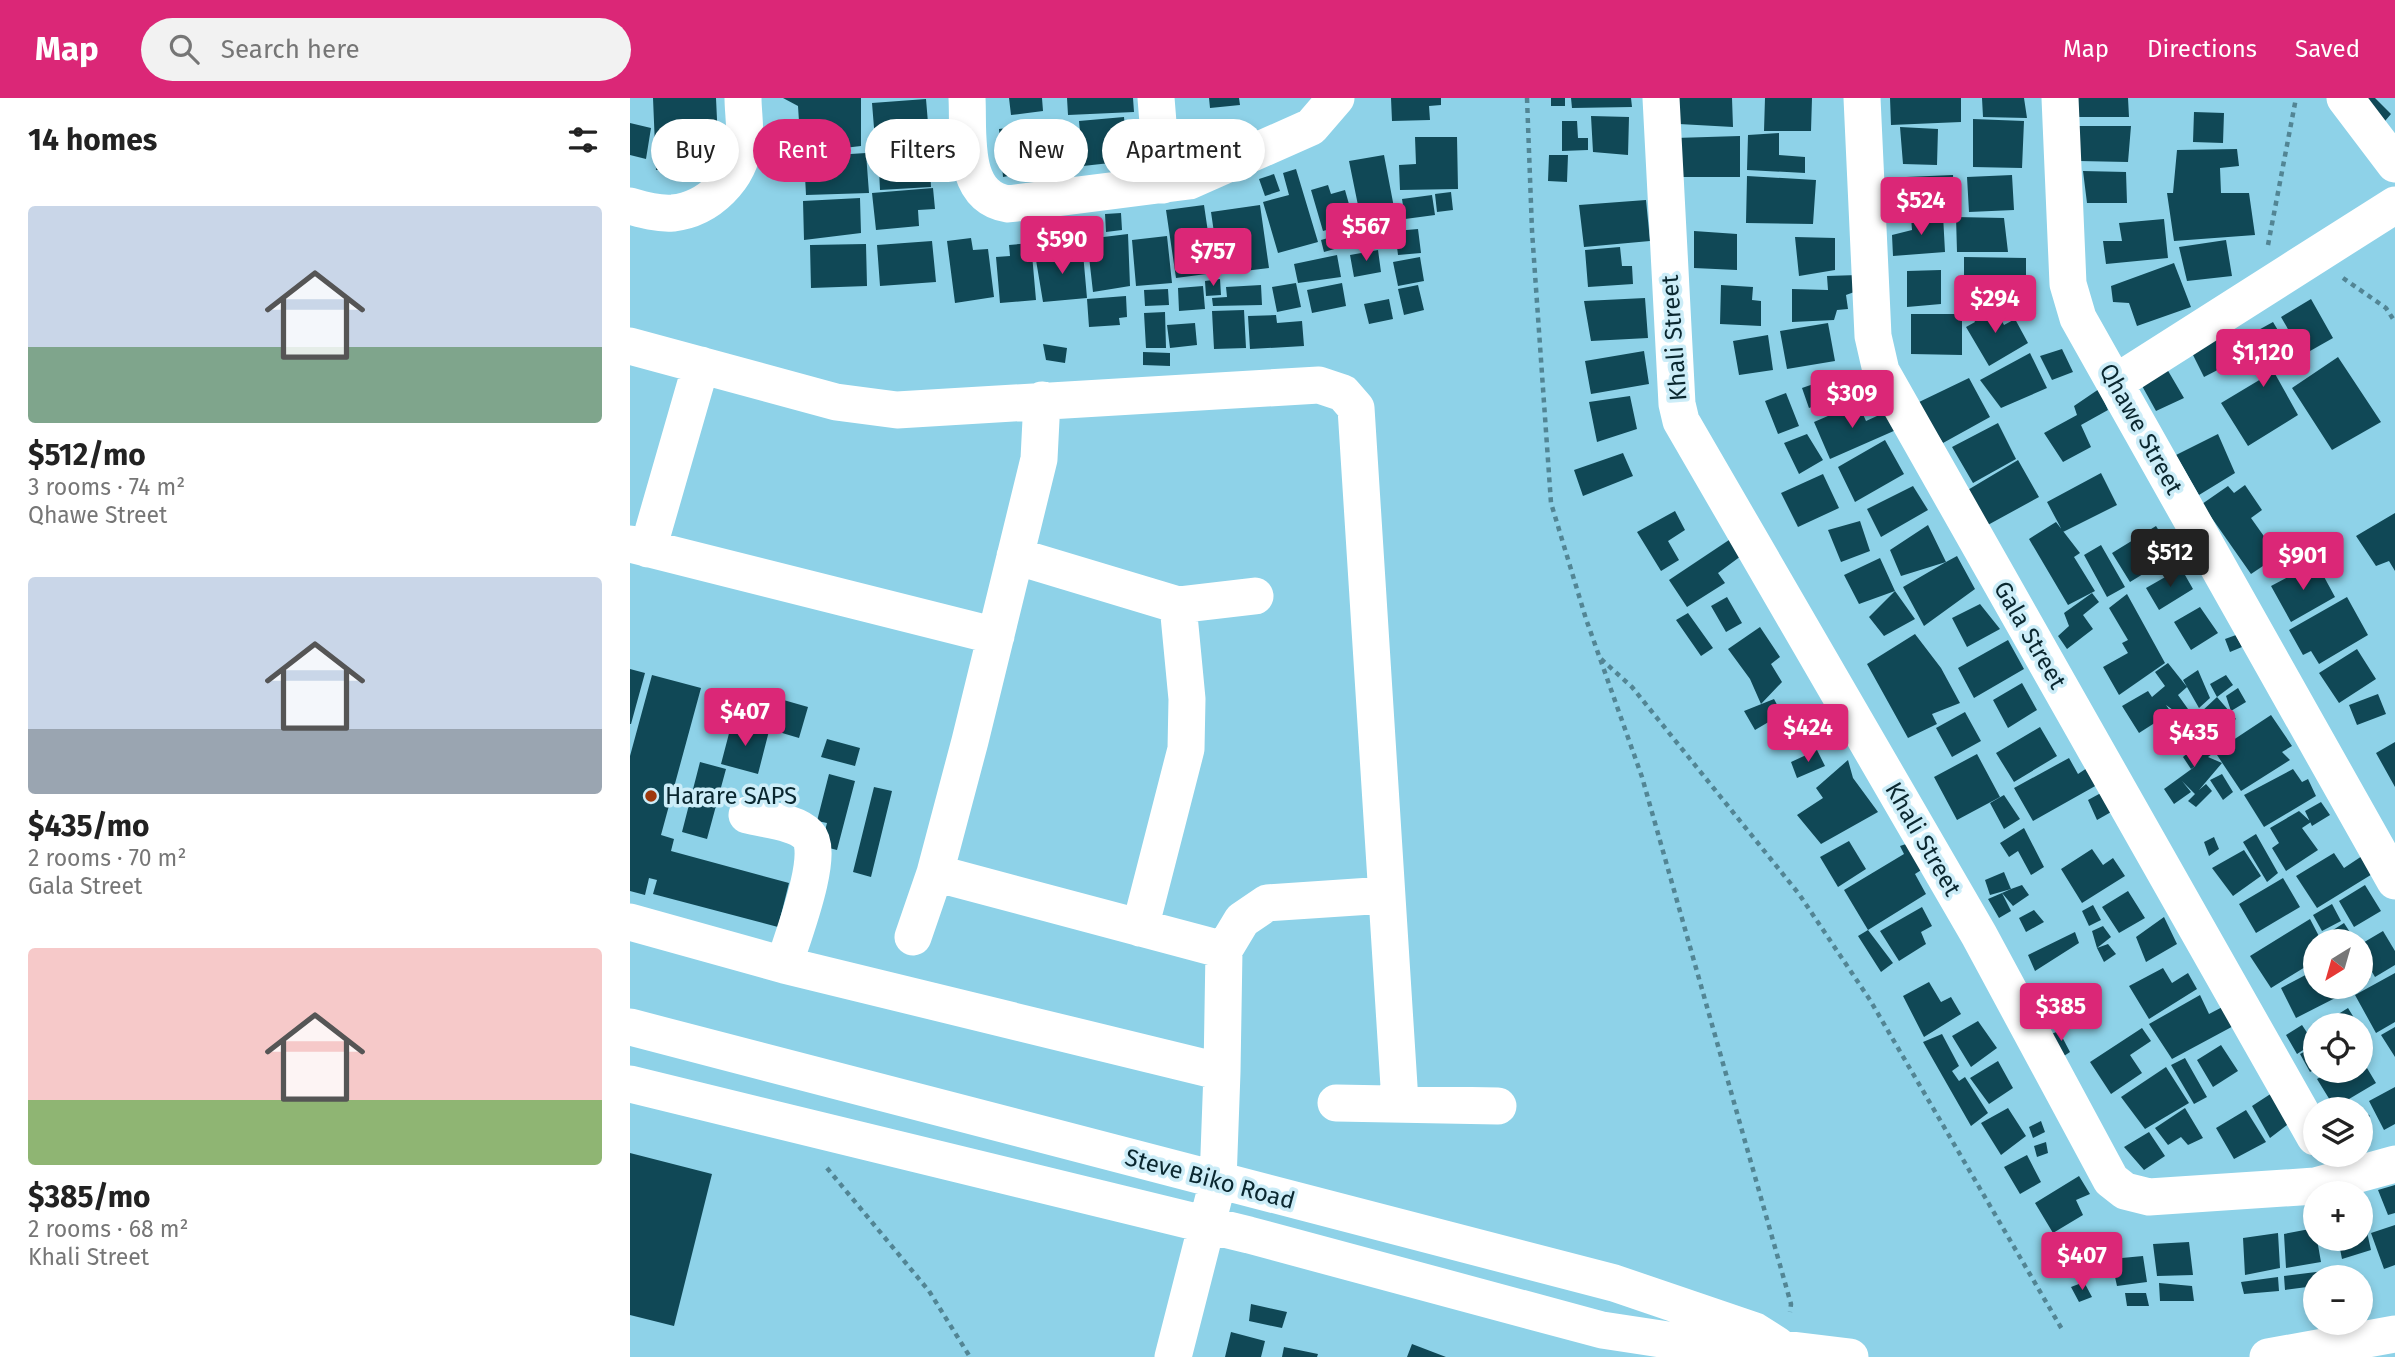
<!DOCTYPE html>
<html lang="en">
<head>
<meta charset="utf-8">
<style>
  :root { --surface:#fff; --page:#f2f2f2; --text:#222; --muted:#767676; --accent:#db2777 }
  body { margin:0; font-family:"Fira Sans",sans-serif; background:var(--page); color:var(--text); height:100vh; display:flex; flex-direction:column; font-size:26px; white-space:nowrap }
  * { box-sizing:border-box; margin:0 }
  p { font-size:23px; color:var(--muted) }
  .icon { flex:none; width:38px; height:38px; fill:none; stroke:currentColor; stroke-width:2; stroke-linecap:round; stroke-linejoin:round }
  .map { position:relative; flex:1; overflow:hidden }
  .side { display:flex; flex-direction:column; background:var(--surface); width:630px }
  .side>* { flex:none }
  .top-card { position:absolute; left:21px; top:21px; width:665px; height:63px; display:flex; gap:14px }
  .needle { width:46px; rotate:217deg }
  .fabs { position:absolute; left:1673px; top:831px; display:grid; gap:14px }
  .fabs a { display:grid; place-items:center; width:70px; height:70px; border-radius:50%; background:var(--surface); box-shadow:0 4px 10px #0003; font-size:35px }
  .price { position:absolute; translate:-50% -60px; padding:0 16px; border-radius:7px; background:var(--accent); color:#fff; font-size:23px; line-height:46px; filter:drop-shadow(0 2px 4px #0008) }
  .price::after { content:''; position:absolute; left:50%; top:42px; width:21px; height:16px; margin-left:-10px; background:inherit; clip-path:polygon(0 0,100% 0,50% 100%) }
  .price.on { background:#222; color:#fff }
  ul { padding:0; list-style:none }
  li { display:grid; align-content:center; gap:14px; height:371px; padding:0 28px }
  li span { display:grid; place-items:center; height:217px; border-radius:7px; color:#555 }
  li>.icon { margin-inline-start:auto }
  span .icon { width:126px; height:126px; fill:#fffc; stroke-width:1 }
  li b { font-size:30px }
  h2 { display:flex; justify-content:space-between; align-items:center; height:84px; padding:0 28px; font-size:30px }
  .tag { padding:0 24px; border-radius:32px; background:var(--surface); box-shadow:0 4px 10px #0003; font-size:24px; line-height:63px }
  .tag.on { background:var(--accent); color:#fff }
  header { display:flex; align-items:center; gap:42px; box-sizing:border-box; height:98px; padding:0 35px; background:var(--accent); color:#fff }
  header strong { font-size:33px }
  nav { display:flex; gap:38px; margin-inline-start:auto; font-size:24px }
  .search { width:490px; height:63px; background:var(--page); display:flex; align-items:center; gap:18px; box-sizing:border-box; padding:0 24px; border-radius:38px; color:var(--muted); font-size:26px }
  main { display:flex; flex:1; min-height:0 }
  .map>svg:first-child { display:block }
  .building { fill:#104856 }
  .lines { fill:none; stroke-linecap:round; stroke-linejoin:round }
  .path { stroke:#528594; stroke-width:4.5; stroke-dasharray:5 5; stroke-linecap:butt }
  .minor { stroke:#fff; stroke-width:37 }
  .poi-dot { fill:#9e380c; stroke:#ccedf8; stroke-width:2.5 }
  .labels { text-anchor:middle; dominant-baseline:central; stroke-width:7; stroke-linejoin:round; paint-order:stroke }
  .street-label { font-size:24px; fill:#0a272f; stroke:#ccedf8 }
  .poi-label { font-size:24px; fill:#0a272f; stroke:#ccedf8; text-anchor:start }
</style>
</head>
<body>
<header>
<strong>Map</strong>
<div class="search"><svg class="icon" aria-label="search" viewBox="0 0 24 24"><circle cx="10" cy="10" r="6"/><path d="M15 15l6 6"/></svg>Search here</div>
<nav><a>Map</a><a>Directions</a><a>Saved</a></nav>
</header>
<main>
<section class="side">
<h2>14 homes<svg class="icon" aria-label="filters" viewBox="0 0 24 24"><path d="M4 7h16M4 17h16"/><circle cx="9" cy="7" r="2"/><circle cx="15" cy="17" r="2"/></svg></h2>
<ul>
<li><span style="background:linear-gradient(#c9d6e8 65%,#7fa58c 0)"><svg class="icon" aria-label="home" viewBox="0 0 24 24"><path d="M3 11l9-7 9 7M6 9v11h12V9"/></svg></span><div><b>$512/mo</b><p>3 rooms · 74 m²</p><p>Qhawe Street</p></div></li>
<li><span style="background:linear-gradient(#c9d6e8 70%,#9aa5b1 0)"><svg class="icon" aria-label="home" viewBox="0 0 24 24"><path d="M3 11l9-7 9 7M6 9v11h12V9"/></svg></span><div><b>$435/mo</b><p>2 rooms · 70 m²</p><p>Gala Street</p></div></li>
<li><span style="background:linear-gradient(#f6c9c9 70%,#8fb573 0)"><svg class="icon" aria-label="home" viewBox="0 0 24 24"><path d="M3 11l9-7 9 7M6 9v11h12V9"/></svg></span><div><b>$385/mo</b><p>2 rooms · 68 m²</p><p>Khali Street</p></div></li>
</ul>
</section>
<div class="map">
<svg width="1765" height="1259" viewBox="0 0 1765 1259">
  <rect width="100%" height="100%" fill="#8ed2e8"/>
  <path class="building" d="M23 0H86L88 43 45 44 46 72H26Z
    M153 0H231V48L171 55 168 8Z
    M379 0H412L413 13 381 17Z
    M437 0H503L504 14 438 17Z
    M579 0H609L610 7 580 10Z
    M761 0H811V7L799 8 800 22 762 23Z
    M921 0H935V8H921Z
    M941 0H1001L1002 9 942 10Z
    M1045 0H1102L1103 29 1049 26Z
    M1135 0H1182L1181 33H1134Z
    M1260 0H1331V24L1261 27Z
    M1352 0H1394L1397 20 1353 19Z
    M1442 0H1498L1499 19H1443Z
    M1726 0H1745L1761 16 1750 29Z
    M296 1 299 37 245 42 242 5Z
    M1564 14 1594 15 1593 45 1563 44Z
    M961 18 999 19 998 57 963 54Z
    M494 19 498 63 453 68 449 23Z
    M1343 21 1394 23 1392 70 1343 69Z
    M427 23 432 68 373 79 369 31Z
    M932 23H947L948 40H958V52L932 53Z
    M0 25 21 30 16 61 0 57Z
    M1444 28H1501L1498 64 1449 63Z
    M1270 29 1308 31 1307 67 1273 66Z
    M1149 35V57L1175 59V75L1117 72 1118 37Z
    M1110 38V79H1047L1045 40Z
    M785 39H827L828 91 770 92 769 67 786 66Z
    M575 40 576 53 556 54 555 41Z
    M299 49 301 89 250 92 248 52Z
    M1607 51 1609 68 1590 70 1591 95H1619L1625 137 1544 143 1537 95H1543L1547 52Z
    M236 55 239 95 176 97 174 59Z
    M754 57 766 120 732 127 719 63Z
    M919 57H938L937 84 918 83Z
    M666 71 688 144 648 155 633 104 659 97 653 75Z
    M1453 73 1496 74 1497 105H1457Z
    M644 76 650 93 635 98 629 81Z
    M1323 77 1325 109 1278 111 1276 79Z
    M1382 77 1384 112 1339 114 1337 79Z
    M1117 78 1186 82 1183 126 1116 125Z
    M698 87 701 96 715 92 724 124 693 133 681 92Z
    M303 90 305 111 288 112 289 128 246 132 242 95Z
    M821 94 823 112 807 114 805 96Z
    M802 97 805 117 775 121 772 101Z
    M230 100 231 135 174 142 173 103Z
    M1016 102 1020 143 954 149 949 107Z
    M574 107 584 175 546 180 536 112Z
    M630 107 639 170 590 176 581 114Z
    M491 115 492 132 476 134 475 116Z
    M1313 117 1315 154 1263 158 1262 137 1282 132 1281 119Z
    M1326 119 1374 120 1378 154H1327Z
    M1534 121 1538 160 1476 166 1473 143H1492L1489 125Z
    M788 131 791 155 768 157 765 133Z
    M1064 133 1107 136V172L1064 170Z
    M719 134 722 146 694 154 691 142Z
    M498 136 500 188 463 194 457 141Z
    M537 138 542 185 506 188 502 142Z
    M1165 139 1205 140V172L1169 178Z
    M341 140 343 152 358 151 364 199 325 205 317 143Z
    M1596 142 1602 178 1557 183 1549 149Z
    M302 143 306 184 250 188 247 147Z
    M401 145 406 202 370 205 366 159 380 158 379 147Z
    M236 146 237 188 181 190 180 147Z
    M990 149 992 168H1002L1003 186 958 189 955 152Z
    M748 152 751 174 724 179 720 157Z
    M453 155 457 200 413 204 405 156Z
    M707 157 711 179 668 185 664 166Z
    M790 159 794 183 768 188 763 164Z
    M1334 159 1396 160V203H1334Z
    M1544 165 1561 209 1507 228 1499 205 1483 204 1481 188Z
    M1311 172V206L1277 209V173Z
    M1228 177 1227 193 1216 197 1218 211 1207 212 1204 222 1162 224V191L1198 192 1197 178Z
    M590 181 591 197 576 198 575 183Z
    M666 185 671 209 647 214 642 189Z
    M712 185 716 208 682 215 677 192Z
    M631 187 632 207 583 208 582 200 597 199 596 189Z
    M788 187 794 212 774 217 768 191Z
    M1091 187 1123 189 1122 202 1131 203V228L1090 226Z
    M573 188 575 211 549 213 548 190Z
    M538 191 539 207 515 208 514 192Z
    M496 198 497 219 489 220 490 227 459 229 457 201Z
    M1015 200 1018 240 961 243 954 203Z
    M759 201 763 221 739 226 734 206Z
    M1681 201 1703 240 1673 257 1651 219Z
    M1363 206 1374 227 1385 221 1398 245 1359 268 1336 229 1345 224 1342 218Z
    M614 212 616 250 584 251 582 213Z
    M535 214 536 250H516L514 215Z
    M1281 216H1332V257L1281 256Z
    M646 217 647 225 672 223 674 248 620 251 618 218Z
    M1643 224 1667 264 1644 274 1668 317 1618 348 1591 305 1636 278 1614 240Z
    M565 225 567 247 540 250 537 227Z
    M1198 225 1205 263 1157 271 1150 233Z
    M1595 235 1607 262 1574 279 1559 249Z
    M1138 237 1143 272 1109 277 1103 243Z
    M413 246 437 250 435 265 416 262Z
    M1432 251 1443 274 1422 282 1410 258Z
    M1014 253 1019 286 961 296 955 263Z
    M513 254 540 255V268L513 267Z
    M1400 255 1417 290 1371 310 1350 282Z
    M1708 259 1751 324 1702 352 1662 290Z
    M1537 271 1554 300 1526 313 1511 286Z
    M1339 280 1360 319 1313 345 1287 305Z
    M1195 282 1202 302 1179 310 1172 290Z
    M1469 291 1478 312 1451 327 1461 349 1433 364 1414 335 1447 317 1444 308Z
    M1156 295 1169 328 1148 336 1135 303Z
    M1000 298 1007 331 967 344 959 304Z
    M1228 305 1236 323 1258 313 1266 332 1200 361 1184 324Z
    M1368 325 1386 361 1343 385 1322 349Z
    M1177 336 1193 362 1169 376 1154 345Z
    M1588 336 1605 375 1569 397 1546 357Z
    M1255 342 1274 376 1225 404 1208 369Z
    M993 355 1003 378 953 398 944 372Z
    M1388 362 1409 399 1356 428 1336 393Z
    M1471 375 1487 407 1433 434 1417 404Z
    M1193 376 1209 410 1168 429 1151 395Z
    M1615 387 1632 412 1621 420 1648 458 1621 476 1572 406 1598 388 1604 395Z
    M1283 388 1298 412 1251 439 1237 411Z
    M1045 413 1055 432 1038 443 1049 462 1031 473 1007 434Z
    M1765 415V473L1759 463 1746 468 1726 438Z
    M1230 423 1240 453 1211 464 1198 432Z
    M1426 424 1450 455 1444 459 1465 493 1438 507 1399 441Z
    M1298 427 1316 464 1327 458 1345 491 1294 528 1273 489 1316 464 1271 478 1260 452Z
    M1526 428 1544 457 1500 484 1482 455Z
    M1099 442 1111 458 1088 475 1095 485 1057 509 1039 482Z
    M1471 447 1495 489 1477 499 1454 457Z
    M1250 460 1265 493 1229 506 1214 477Z
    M1686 464 1705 499 1661 524 1641 488Z
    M1551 470 1563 491 1529 512 1516 490Z
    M1265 493 1285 521 1254 538 1239 519Z
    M1462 495 1469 504 1453 517 1463 531 1437 551 1428 538 1439 528 1434 515Z
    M1497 496 1535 565 1489 597 1473 569 1498 555 1492 545 1498 542 1479 510Z
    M1097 499 1112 525 1096 534 1081 508Z
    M1717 499 1738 537 1689 566 1681 553 1673 557 1659 532Z
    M1350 506 1370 531 1337 549 1322 520Z
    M1570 509 1588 535 1561 552 1544 524Z
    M1058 515 1083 550 1071 558 1046 522Z
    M1130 529 1150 559 1141 566 1152 584 1131 606 1120 581 1098 551Z
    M1285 536 1311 570 1330 605 1302 616 1307 626 1278 640 1237 566Z
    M1606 537 1612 549 1600 554 1595 541Z
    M1378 542 1394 571 1344 600 1328 570Z
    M1727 551 1746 581 1709 605 1689 575Z
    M1538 565 1557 589 1548 597 1558 611 1550 617 1536 607 1546 621 1539 629 1534 619 1509 635 1492 608 1518 593 1522 599 1535 588 1525 574Z
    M0 571 15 575 1 626H0Z
    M1568 572 1580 600 1569 610 1553 582Z
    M22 577 71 590 31 737 44 741 41 753 159 785 148 829 23 796 27 782 19 780 15 797 0 793V658Z
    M1596 577 1603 587 1587 599 1580 586Z
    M1392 585 1407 612 1378 630 1363 602Z
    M1608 590 1616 604 1601 613 1596 598Z
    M1748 596 1756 616 1727 627 1719 607Z
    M1587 599 1606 621 1597 627 1603 636 1592 645 1570 615Z
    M150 601 178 609 169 640 142 632Z
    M1144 601 1152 616 1125 632 1114 613Z
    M1335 614 1351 643 1322 659 1306 630Z
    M1641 617 1662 648 1652 654 1660 662 1611 693 1585 654Z
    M102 624 139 633 128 676 91 666Z
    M1564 624 1573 642 1585 654 1578 659 1592 665 1569 692 1576 686 1582 693 1566 709 1558 703 1565 696 1552 683 1561 694 1544 706 1534 691 1567 667 1561 671 1553 659 1573 642 1558 649 1548 630Z
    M1410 629 1427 658 1384 684 1366 655Z
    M197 641 230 650 225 668 191 659Z
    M1765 644V689L1746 655Z
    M1187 652 1195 668 1167 680 1161 664Z
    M1347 656 1370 699 1327 722 1304 679Z
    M1439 660 1448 676 1457 670 1467 687 1403 723 1384 690Z
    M1218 662 1223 680 1248 714 1191 746 1167 717 1193 700 1186 690Z
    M70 664 96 671 77 741 52 734Z
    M1663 671 1672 684 1678 681 1686 698 1634 729 1614 697Z
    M199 676 225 683 207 752 191 748 197 725 187 723Z
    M1592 676 1603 694 1593 702 1580 682Z
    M244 689 262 693 241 779 223 774Z
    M1480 690 1490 709 1467 722 1458 702Z
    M1374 697 1390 721 1374 731 1360 705Z
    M1691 704 1700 717 1682 728 1675 713Z
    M1669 713 1681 724 1672 730 1688 752 1656 773 1642 750 1649 745 1640 730Z
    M1394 730 1414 769 1401 777 1388 753 1379 759 1370 745Z
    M1626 736 1648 775 1637 784 1613 744Z
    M1584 739 1589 751 1579 758 1574 744Z
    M1219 743 1236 771 1208 789 1190 759Z
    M1282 744 1296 769 1285 776 1296 796 1238 832 1214 792 1274 756 1270 748Z
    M1462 751 1473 767 1483 760 1495 778 1452 805 1431 771Z
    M1614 752 1631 778 1603 798 1582 770Z
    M1704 755 1714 770 1732 758 1744 775 1687 810 1666 778Z
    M1374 774 1381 791 1392 787 1399 797 1383 808 1372 795 1381 813 1369 820 1358 801 1372 795 1381 791 1360 797 1355 782Z
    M1653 780 1670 809 1626 835 1609 806Z
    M1735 787 1751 813 1724 829 1709 803Z
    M1498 793 1515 820 1489 835 1472 809Z
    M1702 806 1711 823 1692 833 1683 817Z
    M1463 807 1471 822 1459 828 1452 813Z
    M1292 809 1302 828 1291 834 1296 846 1269 863 1250 833Z
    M1404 812 1414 824 1396 834 1389 820Z
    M1534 819 1547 846 1516 864 1506 839Z
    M1680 821 1692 844H1685V863L1641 890 1620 858Z
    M1714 825 1723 839 1716 844H1695L1692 839Z
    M1473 828 1481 839 1467 850 1462 833Z
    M1238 832 1263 865 1251 874 1228 838Z
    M1753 833 1765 853V867L1745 879 1731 855V846Z
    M1445 834 1449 845 1405 873 1398 857Z
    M1478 846 1486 856 1474 864 1467 850Z
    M1731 865 1740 881 1731 886Z
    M1533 870 1542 885 1558 875 1567 891 1519 921 1499 888Z
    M1685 872V889H1715L1717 894 1666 920 1651 890Z
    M1765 875V924L1746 935 1725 897Z
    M1299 884 1311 904 1321 899 1331 916 1294 939 1273 898Z
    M1570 897 1579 916 1600 905 1609 925 1542 961 1519 926Z
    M1718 910 1729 928H1689Z
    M1348 923 1367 950 1341 969 1322 938Z
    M1672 927 1684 945 1667 956 1656 937Z
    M1765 929V959L1751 937Z
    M1512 930 1521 943 1500 957 1512 975 1481 996 1460 964Z
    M1429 933 1440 954 1434 958 1421 936Z
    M1312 936 1329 968 1322 973 1329 983 1335 979 1358 1015 1341 1028 1293 944Z
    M1591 947 1608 973 1583 989 1567 962Z
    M1685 948V971L1680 974 1670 956Z
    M1555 960 1577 999 1564 1006 1541 967Z
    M1731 960 1746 985 1719 1001 1740 1018 1731 1027V1012H1706L1687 981 1701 973H1731Z
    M1368 963 1383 990 1359 1006 1340 980Z
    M1536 969 1559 1005 1515 1031 1491 999Z
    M1765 989V1026L1754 1032 1739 1003Z
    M1642 995 1661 1024 1640 1040 1622 1008Z
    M1378 1010 1396 1038 1371 1057 1351 1025Z
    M1555 1010 1573 1040 1558 1047 1551 1039 1538 1047 1525 1030Z
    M1616 1012 1636 1044 1604 1061 1586 1030Z
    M1411 1023 1415 1034 1403 1040 1399 1029Z
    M1519 1034 1535 1058 1514 1072 1494 1049Z
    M1416 1044 1418 1055 1407 1059 1404 1048Z
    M0 1055 82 1076 44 1228 0 1217Z
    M1397 1057 1411 1084 1390 1096 1374 1069Z
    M1449 1078 1460 1096 1446 1102 1453 1117 1423 1135 1405 1105Z
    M1765 1087V1115L1758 1117 1748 1092Z
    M1734 1121 1741 1152 1712 1161 1708 1141H1731V1122Z
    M1765 1127V1167L1754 1171 1741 1135Z
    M1685 1130 1691 1164 1656 1170 1654 1136Z
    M1648 1135 1650 1170 1615 1177 1613 1140Z
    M1432 1137 1439 1154 1448 1151 1453 1165 1432 1173 1416 1142Z
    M1559 1144 1563 1177 1527 1178 1523 1146Z
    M1513 1158 1517 1184 1487 1188 1481 1161Z
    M1694 1173 1695 1180H1685V1188L1655 1192 1654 1178Z
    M1648 1179 1649 1193 1614 1196 1611 1184Z
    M1454 1184 1462 1199 1449 1204 1441 1189Z
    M1529 1185 1562 1188 1564 1203H1530Z
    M1495 1195H1516L1519 1208H1497Z
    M621 1206 657 1214 652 1230 619 1223Z
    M601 1234 635 1243 631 1259H595Z
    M782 1246 816 1259H777Z
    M654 1249 688 1256 687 1259H652Z"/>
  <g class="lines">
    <path class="path" d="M897 0 902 133 921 405 956 521 1012 679 1161 1206 1160 1214
      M1638 147 1666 0
      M1713 180 1756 210 1765 224
      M971 561 1002 589 1169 796 1240 902 1433 1233
      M197 1070 299 1193 340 1259"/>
    <path class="minor" d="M337 0C339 36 330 98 378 106L559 83 681 29 706 0
      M526 0 533 87
      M1031 0 1047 306 1051 323 1349 837 1481 1082 1495 1093 1519 1099 1685 1088 1765 1066
      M1232 0 1243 238 1251 273 1685 1039
      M1430 0 1438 186 1448 220 1765 783
      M1715 0 1765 66
      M0 108C14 112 28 116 43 115 79 111 110 80 114 44 116 30 113 14 113 0
      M0 248 206 304 267 312 689 287 713 295 726 310 770 1004
      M1485 285 1765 107
      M0 446 366 538
      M18 451 71 267
      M385 458 548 507 557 601 556 651 510 830
      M548 507 625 498
      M117 717C135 722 165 723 178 737 196 755 161 843 154 867
      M305 775 594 852
      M0 824 154 867 592 974 588 1083 543 1259
      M283 839 305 775 340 643 409 361 412 302
      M0 929 984 1185 1125 1233 1147 1247
      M592 974 594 852 612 822 637 805 756 797
      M0 986 619 1137 972 1232 1117 1254 1154 1251 1220 1259
      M706 1005 868 1008
      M1638 1259 1765 1236"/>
  </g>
  <circle class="poi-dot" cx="21" cy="698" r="7"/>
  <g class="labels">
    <g class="street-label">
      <text transform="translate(1044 240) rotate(-94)">Khali Street</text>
      <text transform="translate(1511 331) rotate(61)">Qhawe Street</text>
      <text transform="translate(1400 537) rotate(60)">Gala Street</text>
      <text transform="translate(1293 741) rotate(60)">Khali Street</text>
      <text transform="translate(580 1081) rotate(15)">Steve Biko Road</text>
    </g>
    <g class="poi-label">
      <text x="35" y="698">Harare SAPS</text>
    </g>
  </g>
</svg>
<div class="fabs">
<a><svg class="needle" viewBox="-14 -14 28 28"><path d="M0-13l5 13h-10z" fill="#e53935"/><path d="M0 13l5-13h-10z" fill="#767676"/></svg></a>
<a><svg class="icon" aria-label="locate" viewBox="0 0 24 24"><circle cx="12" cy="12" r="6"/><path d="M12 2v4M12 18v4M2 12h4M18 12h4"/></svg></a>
<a><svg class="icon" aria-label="layers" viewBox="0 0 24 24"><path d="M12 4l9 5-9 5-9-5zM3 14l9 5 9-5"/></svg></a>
<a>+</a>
<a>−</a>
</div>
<b class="price" style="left:1291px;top:139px">$524</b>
<b class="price" style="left:736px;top:165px">$567</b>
<b class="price" style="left:432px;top:178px">$590</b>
<b class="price" style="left:583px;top:190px">$757</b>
<b class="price" style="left:1365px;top:237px">$294</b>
<b class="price" style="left:1633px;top:291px">$1,120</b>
<b class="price" style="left:1222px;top:332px">$309</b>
<b class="price on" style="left:1540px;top:491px">$512</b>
<b class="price" style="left:1673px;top:494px">$901</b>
<b class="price" style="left:115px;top:650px">$407</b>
<b class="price" style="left:1178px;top:666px">$424</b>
<b class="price" style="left:1564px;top:671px">$435</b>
<b class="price" style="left:1431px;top:945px">$385</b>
<b class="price" style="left:1452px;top:1194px">$407</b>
<div class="top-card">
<a class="tag">Buy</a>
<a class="tag on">Rent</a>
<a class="tag">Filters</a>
<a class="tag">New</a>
<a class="tag">Apartment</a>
</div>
</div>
</main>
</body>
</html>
